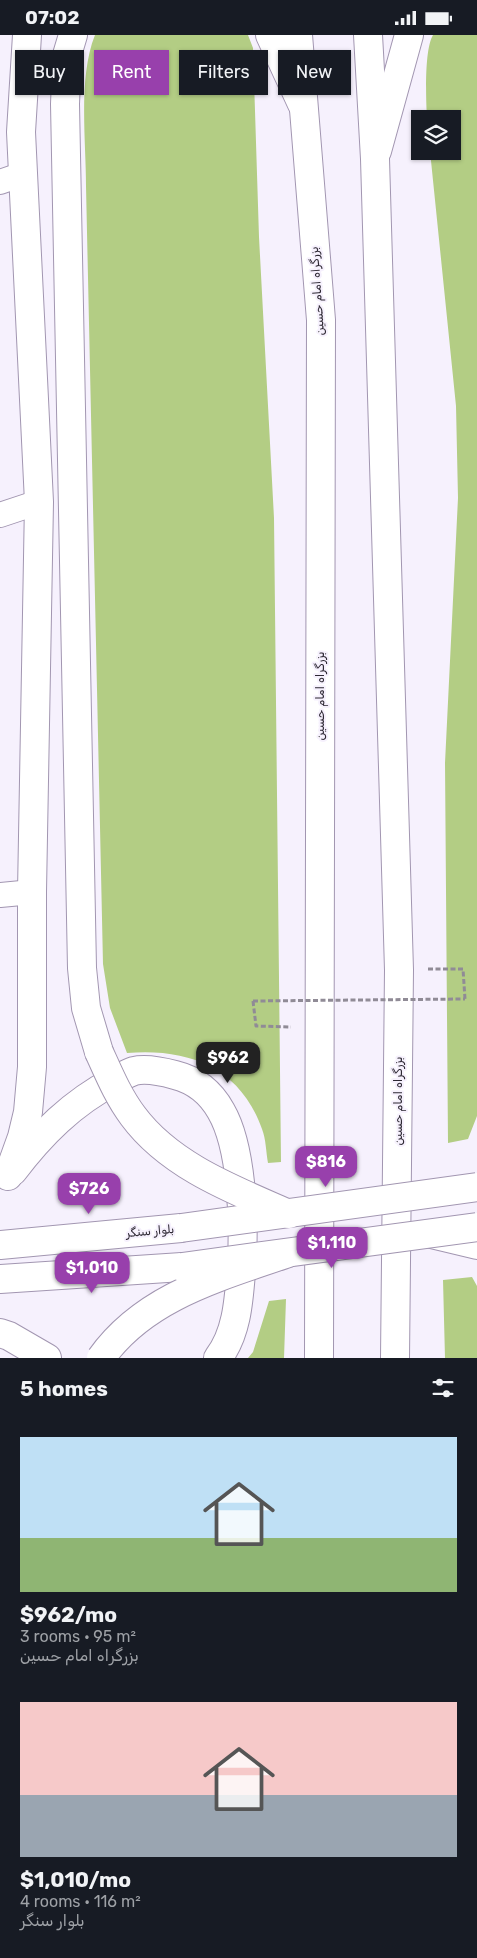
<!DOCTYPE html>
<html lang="en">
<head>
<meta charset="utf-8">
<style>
  :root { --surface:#171b24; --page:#242831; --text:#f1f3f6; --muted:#9ea1a6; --accent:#9840ac }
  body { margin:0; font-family:Rubik,"Noto Naskh Arabic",sans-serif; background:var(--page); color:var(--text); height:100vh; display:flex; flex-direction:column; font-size:19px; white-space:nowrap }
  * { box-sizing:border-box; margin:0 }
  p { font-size:16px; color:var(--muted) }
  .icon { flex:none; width:28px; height:28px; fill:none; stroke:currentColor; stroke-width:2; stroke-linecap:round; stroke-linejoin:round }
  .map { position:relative; height:1323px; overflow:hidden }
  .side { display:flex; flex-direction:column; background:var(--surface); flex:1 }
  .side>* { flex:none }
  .top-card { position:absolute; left:15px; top:15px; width:448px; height:45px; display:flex; gap:10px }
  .buttons { position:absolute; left:411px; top:75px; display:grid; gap:10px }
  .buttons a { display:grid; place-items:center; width:50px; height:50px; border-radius:0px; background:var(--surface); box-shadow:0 1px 4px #0004; font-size:25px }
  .price { position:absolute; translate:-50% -42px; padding:0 11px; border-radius:10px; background:var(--accent); color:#fff; font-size:16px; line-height:32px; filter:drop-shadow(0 1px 2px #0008) }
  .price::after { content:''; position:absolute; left:50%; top:30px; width:15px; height:11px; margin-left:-8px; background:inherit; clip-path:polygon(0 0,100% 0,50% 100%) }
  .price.active { background:#222; color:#fff }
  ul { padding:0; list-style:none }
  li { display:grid; align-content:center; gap:10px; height:265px; padding:0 20px }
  li span { display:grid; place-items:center; height:155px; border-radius:0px; color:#555 }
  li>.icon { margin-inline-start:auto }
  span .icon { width:90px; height:90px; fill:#fffc; stroke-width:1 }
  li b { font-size:21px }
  h2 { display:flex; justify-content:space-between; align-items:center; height:60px; padding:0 20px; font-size:21px }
  .tag { padding:0 18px; border-radius:0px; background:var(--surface); box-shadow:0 1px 4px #0004; font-size:18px; line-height:45px }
  .tag.active { background:var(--accent); color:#fff }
  .status { display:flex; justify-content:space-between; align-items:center; height:35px; padding:0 25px; background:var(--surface); direction:ltr }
  .status svg { height:14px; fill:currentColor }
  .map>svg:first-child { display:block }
  .green { fill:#b3cd84 }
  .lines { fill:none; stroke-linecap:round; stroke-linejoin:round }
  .street-casing { stroke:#a296b1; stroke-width:26 }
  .secondary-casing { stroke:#a296b1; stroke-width:30 }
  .primary-casing { stroke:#a296b1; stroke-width:30 }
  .highway-casing { stroke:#a296b1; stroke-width:30 }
  .path { stroke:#908b96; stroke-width:3; stroke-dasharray:5 2.5; stroke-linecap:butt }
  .street { stroke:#fff; stroke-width:24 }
  .secondary { stroke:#fff; stroke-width:28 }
  .primary { stroke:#fff; stroke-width:28 }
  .highway { stroke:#fff; stroke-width:28 }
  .secondary-bridge-casing { stroke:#a296b1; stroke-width:30; stroke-linecap:butt }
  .primary-bridge-casing { stroke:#a296b1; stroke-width:30; stroke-linecap:butt }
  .path-bridge { stroke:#908b96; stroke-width:3; stroke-dasharray:5 2.5; stroke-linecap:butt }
  .secondary-bridge { stroke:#fff; stroke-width:28 }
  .primary-bridge { stroke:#fff; stroke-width:28 }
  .labels { text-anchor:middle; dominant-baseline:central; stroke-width:4; stroke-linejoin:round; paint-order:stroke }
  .street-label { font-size:12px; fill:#2d2833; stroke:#f6f1fd }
</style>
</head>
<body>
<div class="status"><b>07:02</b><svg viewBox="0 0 49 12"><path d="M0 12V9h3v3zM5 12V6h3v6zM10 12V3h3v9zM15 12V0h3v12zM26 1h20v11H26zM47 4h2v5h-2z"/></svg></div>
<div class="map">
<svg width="477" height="1323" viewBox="0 0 477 1323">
  <rect width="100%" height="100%" fill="#f6f1fd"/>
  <path class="green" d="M95 0H248L253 13 259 202 274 483 281 1127 268 1128C266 1117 266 1104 262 1094 240 1032 188 1013 127 1018L110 973 103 929 86 151C86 105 78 42 95 0Z
    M433 0H477V1081L468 1104 448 1108 445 728 458 463 456 371 430 116H452V84H427C426 66 424 15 433 0Z
    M472 1242 477 1251V1323H445L443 1245Z
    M286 1264 284 1323H248L253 1317 269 1266Z"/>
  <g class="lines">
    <g class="street-casing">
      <path id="street" d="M0 147 23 139
        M0 480 39 467
        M0 860 32 857"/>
    </g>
    <g class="secondary-casing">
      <path id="secondary" d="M13 1136C41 1099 72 1068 114 1046 120 1043 127 1038 134 1036 146 1033 164 1037 175 1040 195 1045 211 1058 221 1076 242 1112 244 1184 242 1225 239 1258 239 1296 218 1323
        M0 1210 181 1193
        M0 1244 182 1232
        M0 1298 9 1301 47 1323"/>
    </g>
    <g class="primary-casing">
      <path id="primary" d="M73 0 67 20 65 69 82 933 86 973 99 1017
        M270 0 302 69
        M377 116 409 0
        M8 1141 22 1102 28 1077 32 1032V857L39 467 21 97 27 0
        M431 1199 477 1210"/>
    </g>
    <g class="highway-casing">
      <path id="highway" d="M298 0 321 285 319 1323
        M368 0 375 124 399 935 395 1323"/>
    </g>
    <path class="path" d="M428 934H463L465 964
      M253 966 256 991 291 992"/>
    <use href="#street" class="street"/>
    <use href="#secondary" class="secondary"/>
    <use href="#primary" class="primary"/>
    <use href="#highway" class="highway"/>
    <g class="secondary-bridge-casing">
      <path id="secondary-bridge" d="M181 1193 477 1152
        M182 1232 477 1192"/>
    </g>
    <g class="primary-bridge-casing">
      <path id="primary-bridge" d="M99 1017C109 1039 118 1061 133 1081 170 1131 234 1155 289 1179
        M101 1323C145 1261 220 1242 288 1218"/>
    </g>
    <path class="path-bridge" d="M253 966 465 964"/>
    <use href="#secondary-bridge" class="secondary-bridge"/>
    <use href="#primary-bridge" class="primary-bridge"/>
  </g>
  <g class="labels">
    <g class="street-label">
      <text transform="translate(317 256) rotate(-94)">بزرگراه امام حسین</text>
      <text transform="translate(320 661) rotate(-90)">بزرگراه امام حسین</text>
      <text transform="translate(398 1066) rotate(-90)">بزرگراه امام حسین</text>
      <text transform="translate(150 1196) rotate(-5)">بلوار سنگر</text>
    </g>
  </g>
</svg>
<div class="buttons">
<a><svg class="icon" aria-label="layers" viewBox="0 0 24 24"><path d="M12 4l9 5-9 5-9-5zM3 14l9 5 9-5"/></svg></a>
</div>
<b class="price active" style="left:228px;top:1049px">$962</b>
<b class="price" style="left:326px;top:1153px">$816</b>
<b class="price" style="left:89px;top:1180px">$726</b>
<b class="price" style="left:332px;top:1234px">$1,110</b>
<b class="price" style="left:92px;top:1259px">$1,010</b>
<div class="top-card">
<a class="tag">Buy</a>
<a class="tag active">Rent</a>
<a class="tag">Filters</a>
<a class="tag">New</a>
</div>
</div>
<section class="side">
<h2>5 homes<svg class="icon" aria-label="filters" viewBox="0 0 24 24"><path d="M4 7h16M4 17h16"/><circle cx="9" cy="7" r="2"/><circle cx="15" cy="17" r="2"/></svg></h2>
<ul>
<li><span style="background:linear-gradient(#bfe0f5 65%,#8fb573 0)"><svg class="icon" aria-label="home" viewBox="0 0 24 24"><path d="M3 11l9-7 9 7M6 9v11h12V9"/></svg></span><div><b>$962/mo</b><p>3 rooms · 95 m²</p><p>بزرگراه امام حسین</p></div></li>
<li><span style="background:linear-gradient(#f6c9c9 60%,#9aa5b1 0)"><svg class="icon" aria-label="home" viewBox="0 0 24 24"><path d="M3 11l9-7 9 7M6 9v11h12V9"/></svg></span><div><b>$1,010/mo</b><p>4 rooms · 116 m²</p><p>بلوار سنگر</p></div></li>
</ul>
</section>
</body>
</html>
